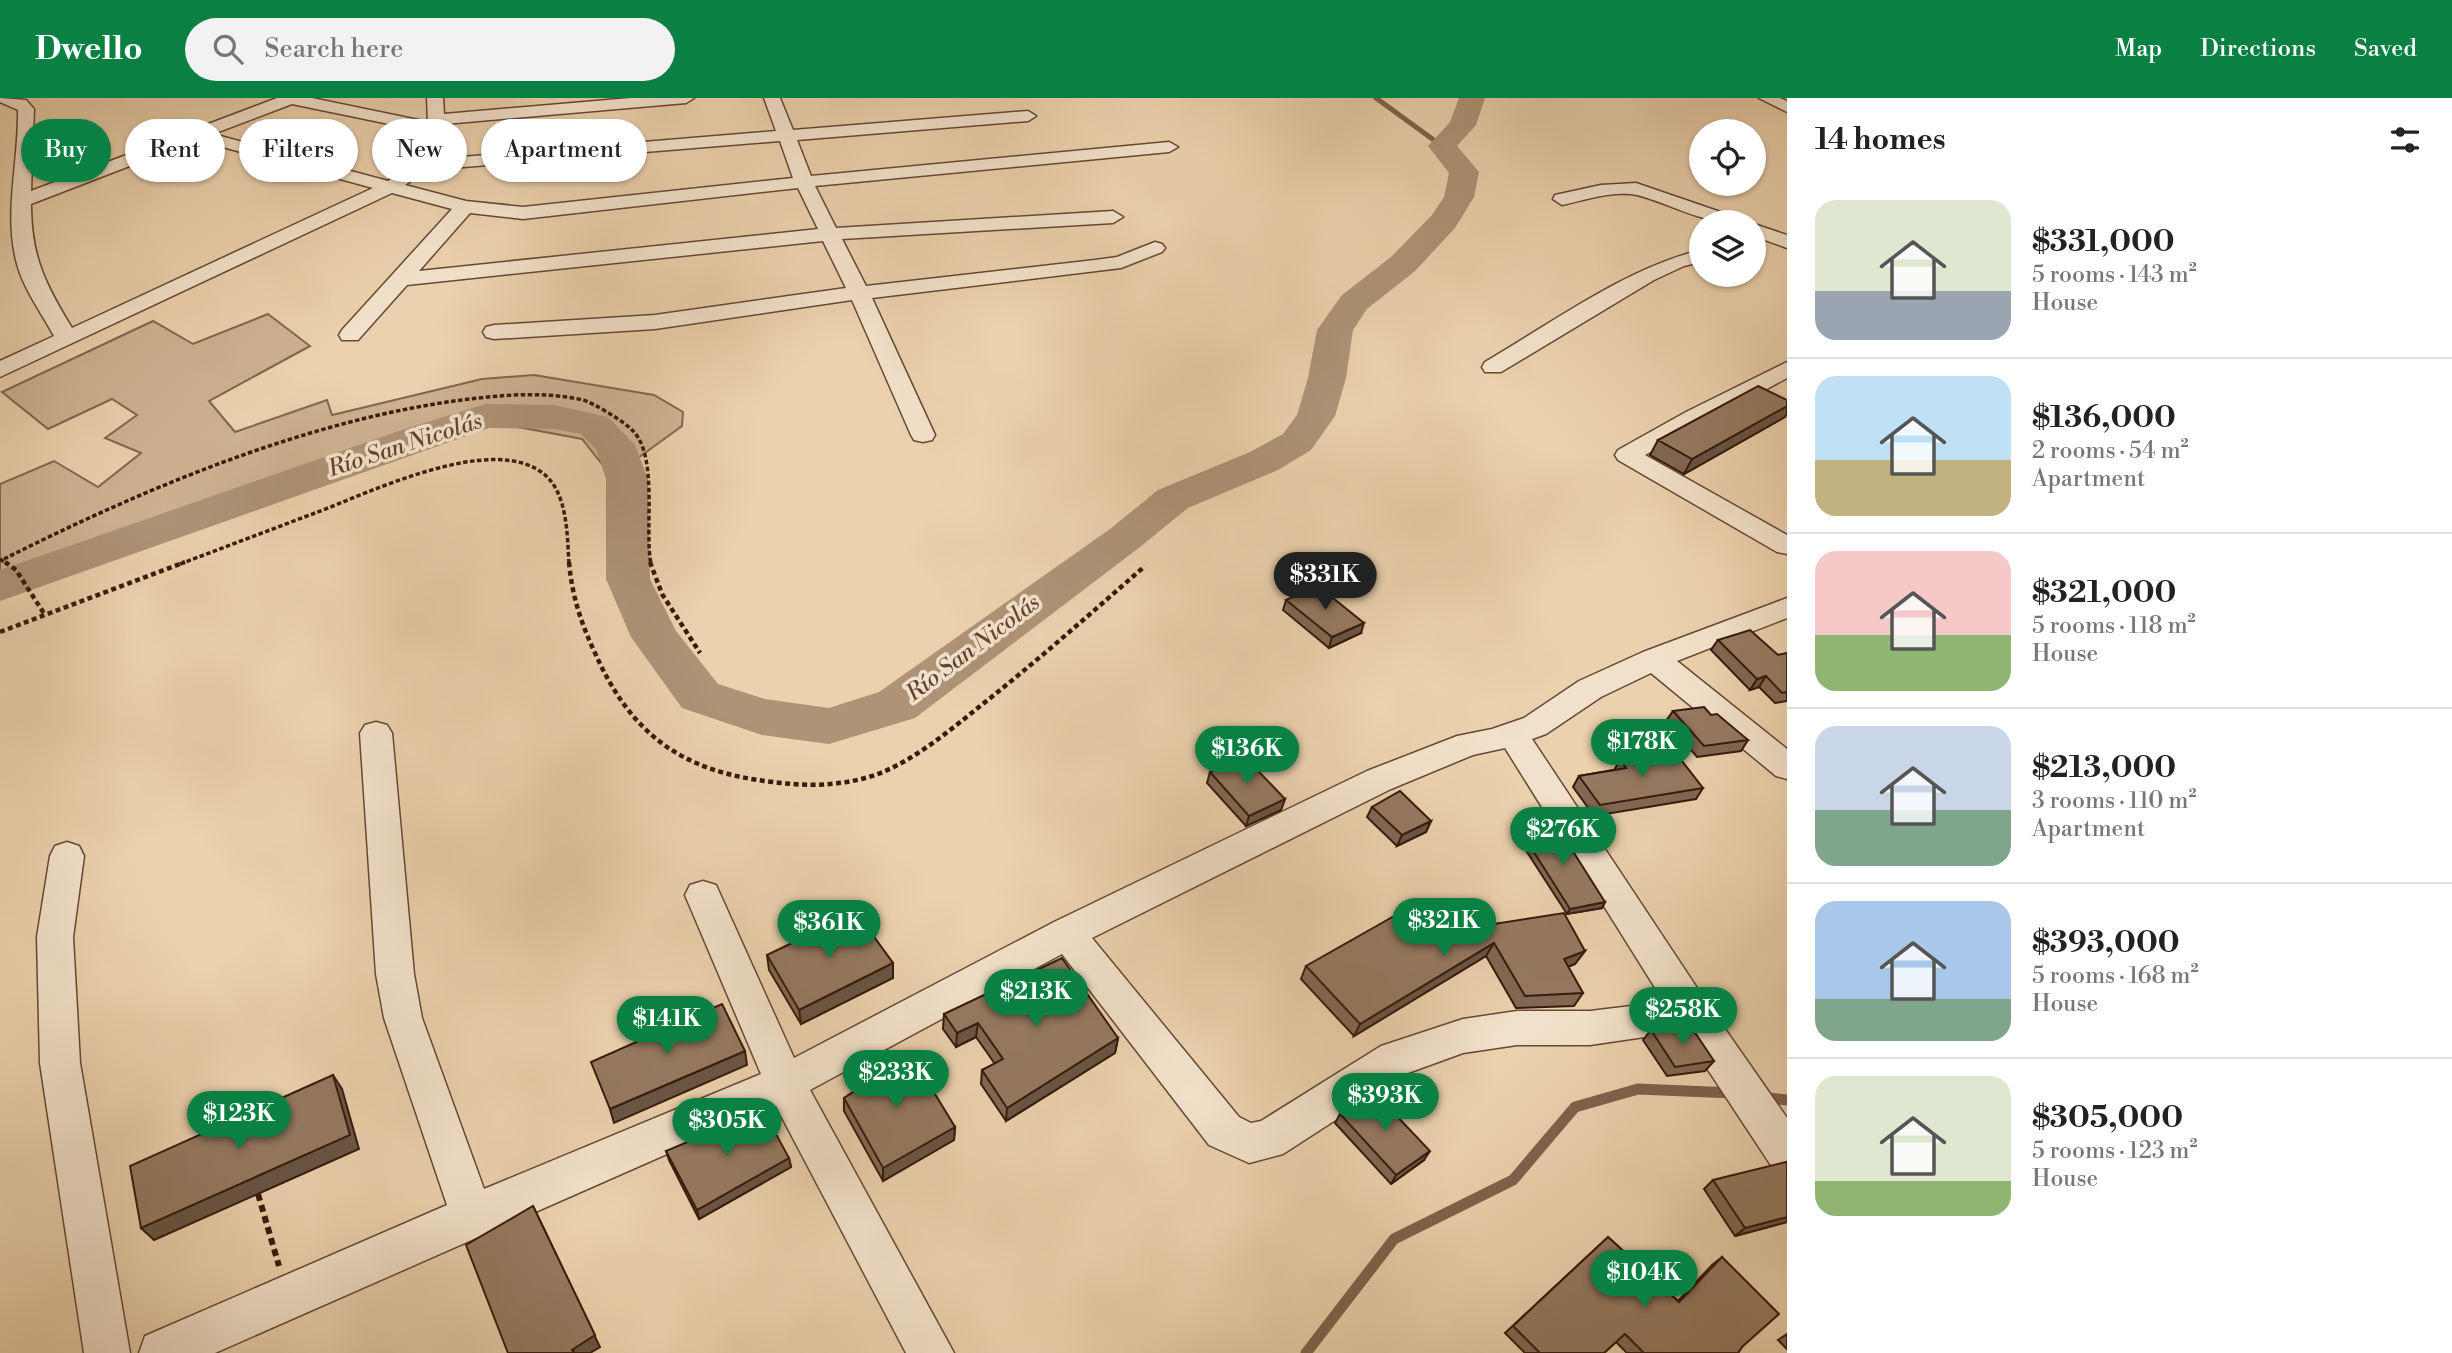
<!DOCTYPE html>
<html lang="en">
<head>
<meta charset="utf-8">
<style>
  :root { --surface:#fff; --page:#f2f2f2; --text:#222; --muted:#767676; --line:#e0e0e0; --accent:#0b8043 }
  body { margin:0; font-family:"Libre Bodoni",serif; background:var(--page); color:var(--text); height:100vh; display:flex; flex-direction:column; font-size:26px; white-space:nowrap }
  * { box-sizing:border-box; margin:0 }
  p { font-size:23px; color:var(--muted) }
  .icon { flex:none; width:38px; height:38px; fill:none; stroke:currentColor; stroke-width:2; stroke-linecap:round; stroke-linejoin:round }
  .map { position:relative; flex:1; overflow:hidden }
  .drawer { display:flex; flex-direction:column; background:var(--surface); width:665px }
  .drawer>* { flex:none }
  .guide { position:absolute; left:21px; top:21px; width:665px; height:63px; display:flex; gap:14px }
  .controls { position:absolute; left:1689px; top:21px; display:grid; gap:14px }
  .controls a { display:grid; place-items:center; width:77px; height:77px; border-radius:50%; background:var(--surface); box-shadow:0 2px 5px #0004; font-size:35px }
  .price { position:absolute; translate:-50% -60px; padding:0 16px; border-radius:24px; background:var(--accent); color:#fff; font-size:23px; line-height:46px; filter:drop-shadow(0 2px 4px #0008) }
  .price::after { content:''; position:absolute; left:50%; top:42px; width:21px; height:16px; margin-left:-10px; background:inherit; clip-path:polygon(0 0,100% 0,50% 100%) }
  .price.on { background:#222; color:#fff }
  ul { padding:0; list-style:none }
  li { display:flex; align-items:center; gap:21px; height:175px; padding:0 28px }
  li+li { border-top:2px solid var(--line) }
  li span { display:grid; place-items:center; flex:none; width:196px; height:140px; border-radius:21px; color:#555 }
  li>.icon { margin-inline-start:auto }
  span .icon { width:84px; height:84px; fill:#fffc; stroke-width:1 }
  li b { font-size:30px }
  h2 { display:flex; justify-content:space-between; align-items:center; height:84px; padding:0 28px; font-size:30px }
  .tag { padding:0 24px; border-radius:32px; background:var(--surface); box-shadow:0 2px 5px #0004; font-size:24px; line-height:63px }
  .tag.on { background:var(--accent); color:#fff }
  header { display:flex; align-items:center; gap:42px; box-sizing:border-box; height:98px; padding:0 35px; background:var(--accent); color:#fff }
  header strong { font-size:33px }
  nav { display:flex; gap:38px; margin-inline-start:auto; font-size:24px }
  .search { width:490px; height:63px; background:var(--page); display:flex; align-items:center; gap:18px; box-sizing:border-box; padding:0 24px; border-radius:38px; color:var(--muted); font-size:26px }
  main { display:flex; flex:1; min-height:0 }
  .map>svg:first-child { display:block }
  .green { fill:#cdb292; stroke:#826650; stroke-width:2 }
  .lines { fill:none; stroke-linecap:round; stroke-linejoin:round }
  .stream-far1 { stroke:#7f634d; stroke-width:5 }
  .stream { stroke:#7f634d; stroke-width:11 }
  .river { fill:#ae9377; fill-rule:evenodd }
  .minor-casing { stroke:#654835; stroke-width:3 }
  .path-far2 { stroke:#381a0d; stroke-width:3.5; stroke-dasharray:4.5 2.5; stroke-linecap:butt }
  .path-far1 { stroke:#381a0d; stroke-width:4.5; stroke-dasharray:5 3.5; stroke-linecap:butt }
  .path { stroke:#381a0d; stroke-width:6; stroke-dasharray:7 4.5; stroke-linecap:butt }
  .minor { fill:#f2e1ca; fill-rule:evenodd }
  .wall { fill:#806853; stroke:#381a0d; stroke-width:2 }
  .shaded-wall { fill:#685543; stroke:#381a0d; stroke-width:2 }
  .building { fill:#957960; stroke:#381a0d; stroke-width:2 }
  .labels { text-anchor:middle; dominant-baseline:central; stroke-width:7; stroke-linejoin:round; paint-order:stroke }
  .water-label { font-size:23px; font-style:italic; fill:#614432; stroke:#f2e1ca }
</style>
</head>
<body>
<header>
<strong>Dwello</strong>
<div class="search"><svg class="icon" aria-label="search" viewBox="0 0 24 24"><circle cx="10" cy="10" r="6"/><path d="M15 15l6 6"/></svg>Search here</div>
<nav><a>Map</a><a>Directions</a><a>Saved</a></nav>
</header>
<main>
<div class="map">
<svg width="1787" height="1255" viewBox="0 0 1787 1255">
  <rect width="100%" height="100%" fill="#ebd1ad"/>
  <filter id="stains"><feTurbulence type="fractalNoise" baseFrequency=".00286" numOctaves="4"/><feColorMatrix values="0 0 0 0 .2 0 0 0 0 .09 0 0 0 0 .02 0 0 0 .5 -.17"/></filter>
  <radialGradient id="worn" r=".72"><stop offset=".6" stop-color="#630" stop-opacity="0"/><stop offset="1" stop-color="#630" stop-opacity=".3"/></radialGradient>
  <path class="green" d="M268 216 310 248 209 303 235 334 327 302 332 317 482 281 534 277 654 297 683 314 682 328 612 379 582 341 470 320 140 435 0 488V386L54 363 98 389 141 355 105 340 137 317 112 301 48 331 2 294 153 223 193 246Z"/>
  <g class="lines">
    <path class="stream-far1" d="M1376 0 1442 48"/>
    <path class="stream" d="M1761 999 1787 1002
      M1306 1255 1394 1141 1513 1082 1575 1009 1638 991 1733 995"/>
    <path class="river" d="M1459 0H1485L1476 27 1457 48 1479 74 1474 99 1455 130 1415 173 1367 211 1353 232 1346 280 1335 318 1311 352 1278 372 1188 410 1140 449 915 620 829 646 762 637 682 610 631 539 606 481V381L596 351 581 336 554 331 489 330 0 503V472L405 331 486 306 554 307 608 319 635 347 648 381 650 481 676 533 718 586 765 601 829 610 879 594 1110 431 1158 392 1250 354 1283 336 1297 317 1308 280 1317 232 1342 197 1391 159 1432 117 1444 99 1449 75 1428 48 1450 24Z"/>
    <g class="minor-casing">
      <path id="minor" d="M0 0 26 2 34 11 31 93 277 0H312L428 24 427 0H443L444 16 631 0H694L686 5 445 26 444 46 438 61 776 33 764 0H780L793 32 1028 13 1036 18 1028 23 797 42 811 78 1169 44 1178 49 1169 54 815 88 836 130 1113 113 1123 119 1113 125 842 141 866 188 1095 162 1117 159 1155 144 1162 146 1165 150 1162 154 1121 170 872 200 935 337 932 342 923 344 914 342 911 337 852 202 655 231 494 241 486 239 483 234 486 229 494 227 655 217 846 190 823 143 407 187 358 242H342L339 237 342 232 452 111 392 95 0 279V263L54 238C41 214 22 189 16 162 4 113 19 62 18 12L0 4ZM292 6 428 34C426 61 409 69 388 83L213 36ZM197 42 373 90 72 230C45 186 31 158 31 106ZM780 43 793 80 523 109 466 103 405 87 427 72ZM798 90 818 131 419 173 470 115 523 121Z
        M1759 0H1780L1787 3V14Z
        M1636 85 1738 120 1741 124C1700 126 1675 107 1637 97 1614 92 1584 102 1562 107L1553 101 1555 97 1601 87Z
        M1754 126 1787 137V150L1754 138Z
        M1701 152V164L1684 168 1654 182 1501 274H1485L1482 269 1485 264C1552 225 1626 170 1701 152Z
        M1787 264V280L1645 357 1787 437V456L1777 454 1618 362 1615 357 1618 352 1686 314Z
        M1787 500V520L1677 563 1787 651V681L1776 678 1651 575 1601 599 1546 636 1532 641 1709 908 1787 1020V1075L1772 1069 1685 937 1651 938 1590 947H1517L1463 955 1408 975 1283 1056 1249 1065 1209 1047 1062 856 810 992 954 1255H906L776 1008 215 1255H139L145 1238 447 1107 384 920 376 876 360 635 365 627 376 624 387 627 392 635 414 876 422 920 484 1091 761 976 685 797 690 787 703 783 716 787 794 960 1054 824 1367 673 1457 638 1492 631 1524 620 1579 583 1643 554ZM1505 650 1664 904 1590 913H1517L1463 921 1381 948 1261 1023 1251 1025 1239 1019 1092 840 1391 691 1473 657Z
        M67 744 79 748 84 758 73 839 80 965 130 1255H84L40 965 37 839 50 758 55 748Z"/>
    </g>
    <path class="path-far2" d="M0 461 7 466
      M4 461C143 391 307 322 462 302 501 297 543 293 583 302 592 304 625 324 632 332 659 357 644 431 651 466
      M180 466C225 449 270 432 315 415 369 395 492 334 544 376 568 396 567 437 569 466"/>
    <path class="path-far1" d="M5 464 16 472 45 517
      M569 464C572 498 581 525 595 555 632 638 683 674 773 684 810 689 848 688 883 674 918 659 949 633 979 609 1036 564 1090 516 1145 468
      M650 464 662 496 700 555
      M0 534 185 464"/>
    <path class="path" d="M258 1096 279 1168"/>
    <use href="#minor" class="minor"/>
  </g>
  <path class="wall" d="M1785 319 1684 376 1650 357 1658 342Z
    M1286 502 1361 535 1329 550 1283 512Z
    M1718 542 1778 557 1787 555V603L1775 605 1759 589 1750 592 1711 552Z
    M1673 613 1711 617 1748 642 1741 653 1697 659 1666 623Z
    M1620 662 1703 690 1696 701 1594 718 1573 689 1579 678 1614 672Z
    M1210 674 1285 701 1281 712 1246 728 1207 685Z
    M1372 709 1431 723 1426 734 1397 748 1367 719Z
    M1521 734 1605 804 1602 810 1567 816 1518 740Z
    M1449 833 1585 853 1575 866 1568 869 1583 895 1574 908 1516 910 1486 858 1354 938 1301 881 1306 868Z
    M767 857 893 865V880L801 926 769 872Z
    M944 916 1118 940 1115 955 1006 1023 981 986 982 972 995 966 976 939 956 949 943 931Z
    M1651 932 1714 963 1705 973 1667 978 1643 942Z
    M853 971 893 975 955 1029 954 1042 883 1083 844 1013V1000L857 991 853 985Z
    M1340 1016 1424 1062 1391 1086 1335 1025Z
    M666 1053 789 1060 791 1069 699 1121 669 1062Z
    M1713 1082 1787 1124 1735 1138 1704 1091Z
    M1608 1139 1678 1203 1712 1167 1722 1159 1742 1249 1738 1255H1627L1616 1244 1604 1255H1525L1505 1235Z
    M1787 1236V1251L1778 1242Z"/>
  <path class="shaded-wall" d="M1787 308V316L1785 319 1684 376 1692 361Z
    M1364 525 1361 535 1329 550 1332 539Z
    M1766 578 1759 589 1750 592 1757 581Z
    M1285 701 1281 712 1246 728 1249 718Z
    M1431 723 1426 734 1397 748 1402 737Z
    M1605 804 1602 810 1567 816 1570 811Z
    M1494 845 1486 858 1354 938 1360 926Z
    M1585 853 1575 866 1555 874 1564 861Z
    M893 865V880L801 926 799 912Z
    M978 925 976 939 956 949 957 935Z
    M1118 940 1115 955 1006 1023 1007 1010Z
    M745 953 747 967 614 1025 610 1011Z
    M333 977 342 991 359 1051 154 1142 141 1130Z
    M955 1029 954 1042 883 1083V1070Z
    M1430 1053 1424 1062 1391 1086 1396 1077Z
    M789 1060 791 1069 699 1121 697 1112Z
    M533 1108 600 1249 590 1255H574Z
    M1787 1119V1124L1735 1138 1745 1130Z"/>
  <path class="building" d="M1758 288 1787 302V308L1692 361 1658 342Z
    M1318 488 1364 525 1332 539 1286 502Z
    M1750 532 1778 557 1787 555V594L1782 595 1766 578 1757 581 1718 542Z
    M1704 609 1711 617 1717 616 1748 642 1704 648 1673 613Z
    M1675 654 1703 690 1600 707 1579 678 1626 670 1620 662Z
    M1244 658 1285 701 1249 718 1210 674Z
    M1400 693 1431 723 1402 737 1372 709Z
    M1557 728 1605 804 1570 811 1521 734Z
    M1419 804 1449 833 1564 815 1585 853 1564 861 1583 895 1525 898 1494 845 1360 926 1306 868Z
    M856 814 893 865 799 912 767 857Z
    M1062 860 1118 940 1007 1010 982 972 1003 961 978 925 957 935 944 916Z
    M722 906 745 953 610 1011 591 964Z
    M1692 930 1714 963 1675 969 1651 932Z
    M883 956 893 975 915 963 955 1029 883 1070 844 1000 863 988 853 971Z
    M333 977 350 1037 141 1130 130 1068Z
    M1374 994 1430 1053 1396 1077 1340 1016Z
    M763 1012 789 1060 697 1112 666 1053Z
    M1786 1064 1787 1066V1119L1745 1130 1713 1082Z
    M533 1108 595 1237 572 1252 574 1255H508L466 1147Z
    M1608 1139 1679 1204 1722 1159 1779 1216 1742 1249 1738 1255H1644L1625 1236 1604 1255H1540L1513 1228Z"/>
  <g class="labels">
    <g class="water-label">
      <text transform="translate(405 347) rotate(-18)">Río San Nicolás</text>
      <text transform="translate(973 550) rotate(-37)">Río San Nicolás</text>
    </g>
  </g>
  <rect width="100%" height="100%" filter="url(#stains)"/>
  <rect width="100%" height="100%" fill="url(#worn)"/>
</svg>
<div class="controls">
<a><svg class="icon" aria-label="locate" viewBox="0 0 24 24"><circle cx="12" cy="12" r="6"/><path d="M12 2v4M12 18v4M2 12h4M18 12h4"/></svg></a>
<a><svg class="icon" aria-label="layers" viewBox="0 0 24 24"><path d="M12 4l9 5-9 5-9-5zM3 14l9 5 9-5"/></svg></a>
</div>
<b class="price on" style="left:1325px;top:514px">$331K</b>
<b class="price" style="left:1642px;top:681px">$178K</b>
<b class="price" style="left:1247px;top:688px">$136K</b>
<b class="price" style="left:1563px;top:769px">$276K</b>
<b class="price" style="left:1444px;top:860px">$321K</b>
<b class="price" style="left:829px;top:862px">$361K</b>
<b class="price" style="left:1036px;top:931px">$213K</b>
<b class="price" style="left:1683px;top:949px">$258K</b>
<b class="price" style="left:667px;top:958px">$141K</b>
<b class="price" style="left:896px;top:1012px">$233K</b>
<b class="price" style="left:1385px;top:1035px">$393K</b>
<b class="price" style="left:239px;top:1053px">$123K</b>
<b class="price" style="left:727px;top:1060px">$305K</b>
<b class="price" style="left:1644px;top:1212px">$104K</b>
<div class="guide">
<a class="tag on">Buy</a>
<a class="tag">Rent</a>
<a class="tag">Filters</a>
<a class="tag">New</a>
<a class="tag">Apartment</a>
</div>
</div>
<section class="drawer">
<h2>14 homes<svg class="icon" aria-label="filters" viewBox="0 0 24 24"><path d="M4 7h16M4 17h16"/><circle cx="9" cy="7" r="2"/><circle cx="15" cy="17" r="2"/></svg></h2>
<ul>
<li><span style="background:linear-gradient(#dfe7d0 65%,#9aa5b1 0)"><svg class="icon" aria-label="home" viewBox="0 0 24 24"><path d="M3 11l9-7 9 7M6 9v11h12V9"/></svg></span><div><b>$331,000</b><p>5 rooms · 143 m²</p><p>House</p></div></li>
<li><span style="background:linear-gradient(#bfe0f5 60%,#c2b280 0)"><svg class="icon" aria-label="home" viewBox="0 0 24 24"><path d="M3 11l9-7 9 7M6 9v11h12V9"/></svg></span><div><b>$136,000</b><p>2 rooms · 54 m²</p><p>Apartment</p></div></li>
<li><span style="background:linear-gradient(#f6c9c9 60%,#8fb573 0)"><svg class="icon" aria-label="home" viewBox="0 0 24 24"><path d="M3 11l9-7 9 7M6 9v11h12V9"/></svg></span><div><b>$321,000</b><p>5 rooms · 118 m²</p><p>House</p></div></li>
<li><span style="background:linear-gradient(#c9d6e8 60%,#7fa58c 0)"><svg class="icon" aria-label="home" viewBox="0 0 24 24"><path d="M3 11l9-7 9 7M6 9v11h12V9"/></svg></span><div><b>$213,000</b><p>3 rooms · 110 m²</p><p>Apartment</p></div></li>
<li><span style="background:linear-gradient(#a9c7e8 70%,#7fa58c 0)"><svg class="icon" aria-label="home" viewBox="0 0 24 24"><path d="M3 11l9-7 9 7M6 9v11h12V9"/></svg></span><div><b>$393,000</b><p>5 rooms · 168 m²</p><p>House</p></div></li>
<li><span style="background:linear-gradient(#dfe7d0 75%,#8fb573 0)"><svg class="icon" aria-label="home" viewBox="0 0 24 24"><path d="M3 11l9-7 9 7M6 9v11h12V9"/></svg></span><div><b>$305,000</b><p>5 rooms · 123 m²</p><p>House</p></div></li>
</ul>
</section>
</main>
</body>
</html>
